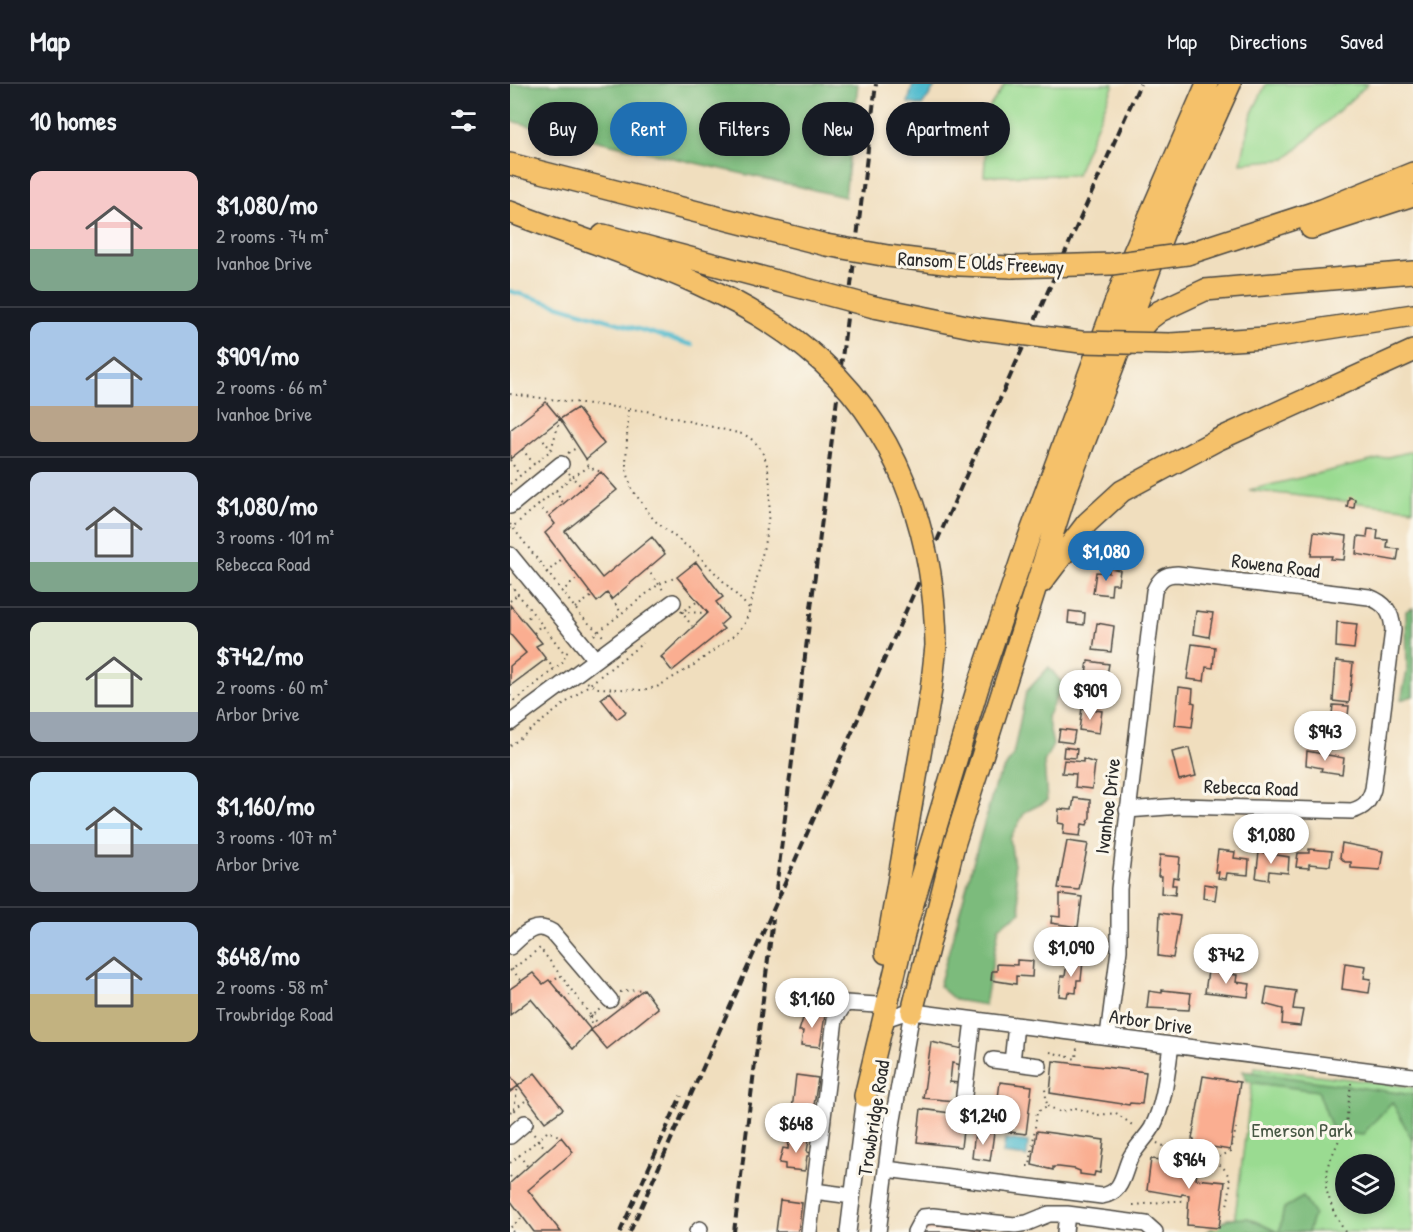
<!DOCTYPE html>
<html lang="en">
<head>
<meta charset="utf-8">
<style>
  :root { --surface:#171b24; --page:#20242c; --text:#f1f3f6; --muted:#9ea1a6; --line:#363941; --accent:#1f6fb2 }
  body { margin:0; font-family:"Patrick Hand",sans-serif; background:var(--page); color:var(--text); height:100vh; display:flex; flex-direction:column; font-size:22px; white-space:nowrap }
  * { box-sizing:border-box; margin:0 }
  p { font-size:20px; color:var(--muted) }
  .icon { flex:none; width:33px; height:33px; fill:none; stroke:currentColor; stroke-width:2; stroke-linecap:round; stroke-linejoin:round }
  .map { position:relative; flex:1; overflow:hidden }
  .side { display:flex; flex-direction:column; background:var(--surface); width:510px }
  .side>* { flex:none }
  .banner { position:absolute; left:18px; top:18px; width:570px; height:54px; display:flex; gap:12px }
  .buttons { position:absolute; left:825px; top:1070px; display:grid; gap:12px }
  .buttons a { display:grid; place-items:center; width:60px; height:60px; border-radius:50%; background:var(--surface); box-shadow:0 3px 9px #0003; font-size:30px }
  .price { position:absolute; translate:-50% -51px; padding:0 14px; border-radius:21px; background:#fff; color:#222; font-size:20px; line-height:39px; filter:drop-shadow(0 2px 3px #0008) }
  .price::after { content:''; position:absolute; left:50%; top:36px; width:18px; height:14px; margin-left:-9px; background:inherit; clip-path:polygon(0 0,100% 0,50% 100%) }
  .price.active { background:var(--accent); color:#fff }
  ul { padding:0; list-style:none }
  li { display:flex; align-items:center; gap:18px; height:150px; padding:0 30px }
  li+li { border-top:2px solid var(--line) }
  li span { display:grid; place-items:center; flex:none; width:168px; height:120px; border-radius:12px; color:#555 }
  li>.icon { margin-inline-start:auto }
  span .icon { width:72px; height:72px; fill:#fffc; stroke-width:1 }
  li b { font-size:26px }
  h2 { display:flex; justify-content:space-between; align-items:center; height:72px; padding:0 30px; font-size:26px }
  .tag { padding:0 21px; border-radius:27px; background:var(--surface); box-shadow:0 3px 9px #0003; font-size:21px; line-height:54px }
  .tag.active { background:var(--accent); color:#fff }
  header { display:flex; align-items:center; gap:36px; box-sizing:border-box; height:84px; padding:0 30px; background:var(--surface); border-bottom:2px solid var(--line) }
  header strong { font-size:28px }
  nav { display:flex; gap:33px; margin-inline-start:auto; font-size:21px }
  main { display:flex; flex:1; min-height:0 }
  .map>svg:first-child { display:block }
  .green { fill:#9adb91; stroke:#62835e; stroke-width:1.5; fill-rule:evenodd }
  .forest { fill:#7bbb7b; stroke:#537353; stroke-width:1.5 }
  .water { fill:#51bbce; stroke:#3e737c; stroke-width:1.5 }
  .lines { fill:none; stroke-linecap:round; stroke-linejoin:round }
  .stream { stroke:#51bbce; stroke-width:4 }
  .building { fill:#faae91 }
  .minor-casing { stroke:#494641; stroke-width:18 }
  .highway-casing { stroke:#494641; stroke-width:24 }
  .path { stroke:#494641; stroke-width:2; stroke-dasharray:1.5 4.5; stroke-linecap:butt }
  .minor { stroke:#fff; stroke-width:15 }
  .highway { stroke:#f5c16b; stroke-width:21 }
  .rail { stroke:#2b2b2b; stroke-width:4; stroke-dasharray:9 4.5; stroke-linecap:butt }
  .highway-bridge-casing { stroke:#494641; stroke-width:24; stroke-linecap:butt }
  .highway-bridge { stroke:#f5c16b; stroke-width:21 }
  .labels { text-anchor:middle; dominant-baseline:central; stroke-width:6; stroke-linejoin:round; paint-order:stroke }
  .street-label { font-size:20px; fill:#2b2b2b; stroke:#fbf7ec }
  .park-label { font-size:20px; fill:#475744; stroke:#fbf7ec }
</style>
</head>
<body>
<header>
<strong>Map</strong>
<nav><a>Map</a><a>Directions</a><a>Saved</a></nav>
</header>
<main>
<section class="side">
<h2>10 homes<svg class="icon" aria-label="filters" viewBox="0 0 24 24"><path d="M4 7h16M4 17h16"/><circle cx="9" cy="7" r="2"/><circle cx="15" cy="17" r="2"/></svg></h2>
<ul>
<li><span style="background:linear-gradient(#f6c9c9 65%,#7fa58c 0)"><svg class="icon" aria-label="home" viewBox="0 0 24 24"><path d="M3 11l9-7 9 7M6 9v11h12V9"/></svg></span><div><b>$1,080/mo</b><p>2 rooms · 74 m²</p><p>Ivanhoe Drive</p></div></li>
<li><span style="background:linear-gradient(#a9c7e8 70%,#b9a48a 0)"><svg class="icon" aria-label="home" viewBox="0 0 24 24"><path d="M3 11l9-7 9 7M6 9v11h12V9"/></svg></span><div><b>$909/mo</b><p>2 rooms · 66 m²</p><p>Ivanhoe Drive</p></div></li>
<li><span style="background:linear-gradient(#c9d6e8 75%,#7fa58c 0)"><svg class="icon" aria-label="home" viewBox="0 0 24 24"><path d="M3 11l9-7 9 7M6 9v11h12V9"/></svg></span><div><b>$1,080/mo</b><p>3 rooms · 101 m²</p><p>Rebecca Road</p></div></li>
<li><span style="background:linear-gradient(#dfe7d0 75%,#9aa5b1 0)"><svg class="icon" aria-label="home" viewBox="0 0 24 24"><path d="M3 11l9-7 9 7M6 9v11h12V9"/></svg></span><div><b>$742/mo</b><p>2 rooms · 60 m²</p><p>Arbor Drive</p></div></li>
<li><span style="background:linear-gradient(#bfe0f5 60%,#9aa5b1 0)"><svg class="icon" aria-label="home" viewBox="0 0 24 24"><path d="M3 11l9-7 9 7M6 9v11h12V9"/></svg></span><div><b>$1,160/mo</b><p>3 rooms · 107 m²</p><p>Arbor Drive</p></div></li>
<li><span style="background:linear-gradient(#a9c7e8 60%,#c2b280 0)"><svg class="icon" aria-label="home" viewBox="0 0 24 24"><path d="M3 11l9-7 9 7M6 9v11h12V9"/></svg></span><div><b>$648/mo</b><p>2 rooms · 58 m²</p><p>Trowbridge Road</p></div></li>
</ul>
</section>
<div class="map">
<svg width="903" height="1148" viewBox="0 0 903 1148">
  <rect width="100%" height="100%" fill="#fbf7ec"/>
  <filter id="ink" filterUnits="userSpaceOnUse"><feTurbulence type="fractalNoise" baseFrequency=".0167" numOctaves="2"/><feDisplacementMap in="SourceGraphic" scale="12" xChannelSelector="R" yChannelSelector="G"/><feConvolveMatrix kernelMatrix="1 2 1 2 8 2 1 2 1" color-interpolation-filters="sRGB"/></filter>
  <filter id="wash" filterUnits="userSpaceOnUse"><feTurbulence type="fractalNoise" baseFrequency=".008" numOctaves="4" result="noise"/><feDisplacementMap in="SourceGraphic" scale="24" xChannelSelector="R" yChannelSelector="G"/><feGaussianBlur stdDeviation="1.35" result="paint"/><feColorMatrix in="noise" values="0 0 0 0 0 0 0 0 0 0 0 0 0 0 0 0 0 1.4 0 .05"/><feComposite in="paint" operator="in"/></filter>
  <g filter="url(#wash)">
    <rect width="100%" height="100%" fill="#f0debe"/>
    <path class="green" d="M495 0H604L566 91 474 92 478 25Z
      M756 0H858L776 75 731 79 742 29Z
      M903 367V425L739 406Z
      M744 983 903 1003V1148H723ZM836 1080H874V1119H836Z"/>
    <path class="forest" d="M0 0H348L335 113 0 37Z
      M903 524V612L891 616 897 587 896 527Z
      M539 583 553 600 537 633 543 661 534 678 537 717 515 728 500 755 511 828 489 843 475 921 445 916 429 902 485 700 503 671 516 608Z
      M733 987 903 1011V1057L882 1018 852 1051 823 1047 808 1007 737 998Z
      M793 1113 804 1130 798 1148H769L774 1124Z
      M738 1134 768 1148H696L717 1135Z"/>
    <path class="water" d="M403 0H427L412 22 398 19Z
      M495 1055 518 1058 517 1073 493 1070Z"/>
    <g class="lines">
      <path class="stream" d="M0 207 182 261"/>
    </g>
    <g id="blocks">
      <path class="building" d="M36 318 50 335 0 375V346Z
        M67 324 94 360 76 375 50 335Z
        M91 388 107 406 55 447 92 494 142 453 155 470 102 515 97 509 87 518 35 449 45 440 39 432Z
        M839 413 845 415 844 424 837 423Z
        M858 445 868 446 867 455 878 456 877 464 889 465 887 477 846 470 848 452 857 453Z
        M804 448 837 452 834 476 821 475 822 472H801Z
        M186 478 213 513 206 518 218 534 210 541 214 545 162 587 151 573 198 529 167 493Z
        M599 484 610 486 608 500H602L601 511 583 509 586 488 599 489Z
        M0 521 32 559 26 562 36 575 0 602V582L16 569 0 550Z
        M559 527 575 529 574 541 558 539Z
        M686 527 703 529 699 553 683 550Z
        M827 538 847 540 844 565 826 563Z
        M587 539 604 542 601 568 583 566Z
        M682 560 705 563 703 584 696 583 694 597 677 595Z
        M578 577 599 580 595 602 590 601 589 612 573 610Z
        M826 577 843 579 839 619 823 617Z
        M669 603 683 605 682 618 685 619 682 643 665 641Z
        M100 608 116 628 107 635 91 615Z
        M823 621 839 622 835 660 819 659Z
        M572 624 592 627 589 649 569 646Z
        M550 645 565 647 563 659 548 657Z
        M554 663 567 665 566 674 553 673Z
        M679 664 686 692 669 696 662 668Z
        M797 667 834 674 832 690 811 687 812 684 796 681Z
        M573 675 585 679 582 705 565 703 566 690 552 689 554 676 573 678Z
        M564 714 580 716V733L577 741 572 740 570 752 553 750 554 740 548 739 549 725 562 726Z
        M557 757 578 760 569 806 548 804Z
        M832 759 873 767 870 786 841 784V778H835L830 773Z
        M799 765 822 767 820 782 799 780V784L786 783 788 769H799Z
        M708 766 725 768 724 774 739 776 738 791 717 789 716 795 708 794 709 788H705Z
        M749 768 779 773 778 789 759 787 758 796 746 794Z
        M650 771 670 773 668 794 663 793 662 801H666L665 811 651 809 652 792H648Z
        M694 800 707 802 705 816 693 814Z
        M550 810 572 813 568 843 541 839 542 832 550 833Z
        M650 829 670 832 663 874 648 872Z
        M562 875 573 877 571 896H567L566 909 558 908 557 913 549 912 551 892H555L557 879 562 880Z
        M507 876 523 877 522 893 506 892V900L481 896 482 887H487V880L507 881Z
        M835 879 856 882 854 894 861 895 859 909 832 905Z
        M698 887 727 891 726 898 740 900 738 913 695 908Z
        M23 889 33 900 39 896 81 946 63 965 21 915 0 931V905Z
        M757 903 786 907 783 925 793 926 790 942 772 940 773 925 754 920Z
        M134 905 148 924 97 965 81 946Z
        M652 906 681 909 679 926 637 924 639 907 652 909Z
        M295 928 315 931 310 963 291 961 293 947H289Z
        M421 958 453 965 451 981 442 979 440 998 448 999 445 1017 413 1014Z
        M543 977 636 988 632 1020 620 1019 619 1021 540 1009Z
        M25 989 53 1025 35 1038 8 1002Z
        M0 991 8 1002 0 1008Z
        M286 991 308 994 303 1028 282 1026Z
        M693 992 730 998 720 1066 684 1060V1056L682 1055Z
        M490 998 522 1002 516 1050 484 1046Z
        M411 1025 455 1031 451 1063 407 1058Z
        M465 1047 484 1049 480 1077 462 1074Z
        M527 1047 594 1056 590 1089 585 1088 584 1092 570 1090V1087L565 1085 549 1083H543V1086L522 1081Z
        M51 1053 63 1068 18 1106 51 1148H24L0 1116V1099Z
        M279 1053 299 1055 297 1068 301 1069 300 1072H297L295 1087 275 1085V1080L269 1079 273 1064 278 1065Z
        M653 1074 688 1080 686 1095 715 1098 709 1144 677 1141 679 1111 672 1110 671 1112 637 1106 641 1075 653 1076Z
        M270 1116 292 1119 288 1148H266Z
        M413 1139 470 1146V1148H412Z"/>
    </g>
  </g>
  <g filter="url(#ink)">
    <use href="#blocks" fill-opacity="0" stroke="#494641" stroke-width="1.5"/>
    <g class="lines">
      <g class="minor-casing">
        <path id="minor" d="M0 422 51 380
          M0 471 84 574
          M0 639 163 518
          M0 863C13 851 24 837 42 848L100 916
          M375 935 396 928 412 929 903 992
          M598 952 609 866V805L644 507C649 496 654 490 667 490L859 513C875 519 882 528 883 546L863 705C859 718 855 723 842 727L671 722 617 726
          M483 976 529 982
          M502 978 506 941
          M454 1011 463 936
          M0 1052 15 1039
          M376 1085 592 1112C613 1108 612 1092 620 1074 626 1063 636 1054 642 1044 655 1019 657 988 661 961
          M304 1107 342 1112
          M557 1130 636 1140 645 1148
          M187 1148 190 1145
          M299 1148 325 935 335 919 367 921
          M338 1148 355 1012
          M368 1148 381 1047 402 928
          M405 1148 413 1133 423 1132 505 1141 517 1139 539 1130H557L555 1148"/>
      </g>
      <g class="highway-casing">
        <path id="highway" d="M0 80 316 161
          M0 128C99 166 216 198 298 266
          M801 144 903 111
          M93 151 308 208
          M677 170 812 126 903 89
          M378 172 450 181 502 183
          M364 223 471 245
          M660 260 755 254 903 231
          M616 261 638 236 650 227 695 206 903 188
          M532 498 577 439 612 407 707 356 903 267
          M376 869 421 606 426 562
          M402 928 444 761 558 401 657 140 720 0
          M355 1012 395 846 468 603 518 456 624 168 697 0"/>
      </g>
      <path class="path" d="M0 310 136 327 232 350C285 370 248 483 240 525L235 539 226 550 184 581 147 603 132 606 87 604 77 598
        M118 326 116 381 121 404 144 436 188 471 240 525
        M30 351 41 366
        M12 365 24 380
        M58 369 68 363
        M76 375 79 383 91 388
        M0 376 10 392
        M59 389 62 393 79 383
        M0 400 41 366 50 335
        M45 407 54 420
        M28 421 39 432
        M0 440 72 533 93 552
        M0 445 62 393 73 404
        M137 485 154 507
        M36 489 53 474
        M0 500 55 570
        M51 508 68 494
        M102 515 112 530
        M0 517 8 510
        M65 524 82 512
        M175 526 188 517
        M171 527 182 542
        M172 528 198 529
        M14 538 22 529
        M24 549 32 540
        M84 551 149 500 167 493
        M36 575 44 585
        M0 611 5 617
        M10 613 55 576V570L59 567
        M0 662 133 559
        M2 885 11 897
        M0 887 30 864 81 932 90 925
        M41 898 50 891
        M110 908 134 905
        M55 916 63 908
        M81 932 89 940
        M73 937 81 932
        M81 946V932
        M540 968 566 975 567 964
        M537 1022 551 1028 567 1024 588 1031 606 1029 625 1043
        M4 1025 8 1002
        M4 1025 18 1015
        M0 1028 4 1025 7 1028
        M647 1059C669 1071 715 1067 720 1098 721 1105 718 1115 717 1122
        M37 1066 28 1056 38 1047 51 1053
        M9 1071 18 1083
        M704 1076 721 1067 726 1044
        M0 1079 28 1056 23 1049
        M517 1082H520L527 1028 537 1022 535 1005
        M0 1092 3 1096
        M0 1117H1
        M623 1121C641 1120 657 1116 675 1117
        M3 1148 0 1144 13 1133
        M835 1148 824 1129 816 1105 818 1081 836 1040 841 999"/>
      <use href="#minor" class="minor"/>
      <use href="#highway" class="highway"/>
      <path class="rail" d="M266 806 366 0
        M110 1148 171 1012
        M120 1148 630 0
        M224 1148 263 835"/>
      <g class="highway-bridge-casing">
        <path id="highway-bridge" d="M316 161 378 172
          M502 183 601 180 677 170
          M308 208 364 223
          M471 245 571 258 660 260
          M298 266C387 337 425 452 426 562"/>
      </g>
      <use href="#highway-bridge" class="highway-bridge"/>
    </g>
  </g>
  <g class="labels">
    <g class="street-label">
      <text transform="translate(471 178) rotate(3)">Ransom E Olds Freeway</text>
      <text transform="translate(766 481) rotate(7)">Rowena Road</text>
      <text transform="translate(741 703) rotate(2)">Rebecca Road</text>
      <text transform="translate(597 722) rotate(-83)">Ivanhoe Drive</text>
      <text transform="translate(641 937) rotate(8)">Arbor Drive</text>
      <text transform="translate(363 1034) rotate(-81)">Trowbridge Road</text>
    </g>
    <g class="park-label">
      <text x="792" y="1045">Emerson Park</text>
    </g>
  </g>
</svg>
<div class="buttons">
<a><svg class="icon" aria-label="layers" viewBox="0 0 24 24"><path d="M12 4l9 5-9 5-9-5zM3 14l9 5 9-5"/></svg></a>
</div>
<b class="price active" style="left:596px;top:498px">$1,080</b>
<b class="price" style="left:580px;top:637px">$909</b>
<b class="price" style="left:815px;top:678px">$943</b>
<b class="price" style="left:761px;top:781px">$1,080</b>
<b class="price" style="left:561px;top:894px">$1,090</b>
<b class="price" style="left:716px;top:901px">$742</b>
<b class="price" style="left:302px;top:945px">$1,160</b>
<b class="price" style="left:473px;top:1062px">$1,240</b>
<b class="price" style="left:286px;top:1070px">$648</b>
<b class="price" style="left:679px;top:1106px">$964</b>
<div class="banner">
<a class="tag">Buy</a>
<a class="tag active">Rent</a>
<a class="tag">Filters</a>
<a class="tag">New</a>
<a class="tag">Apartment</a>
</div>
</div>
</main>
</body>
</html>
